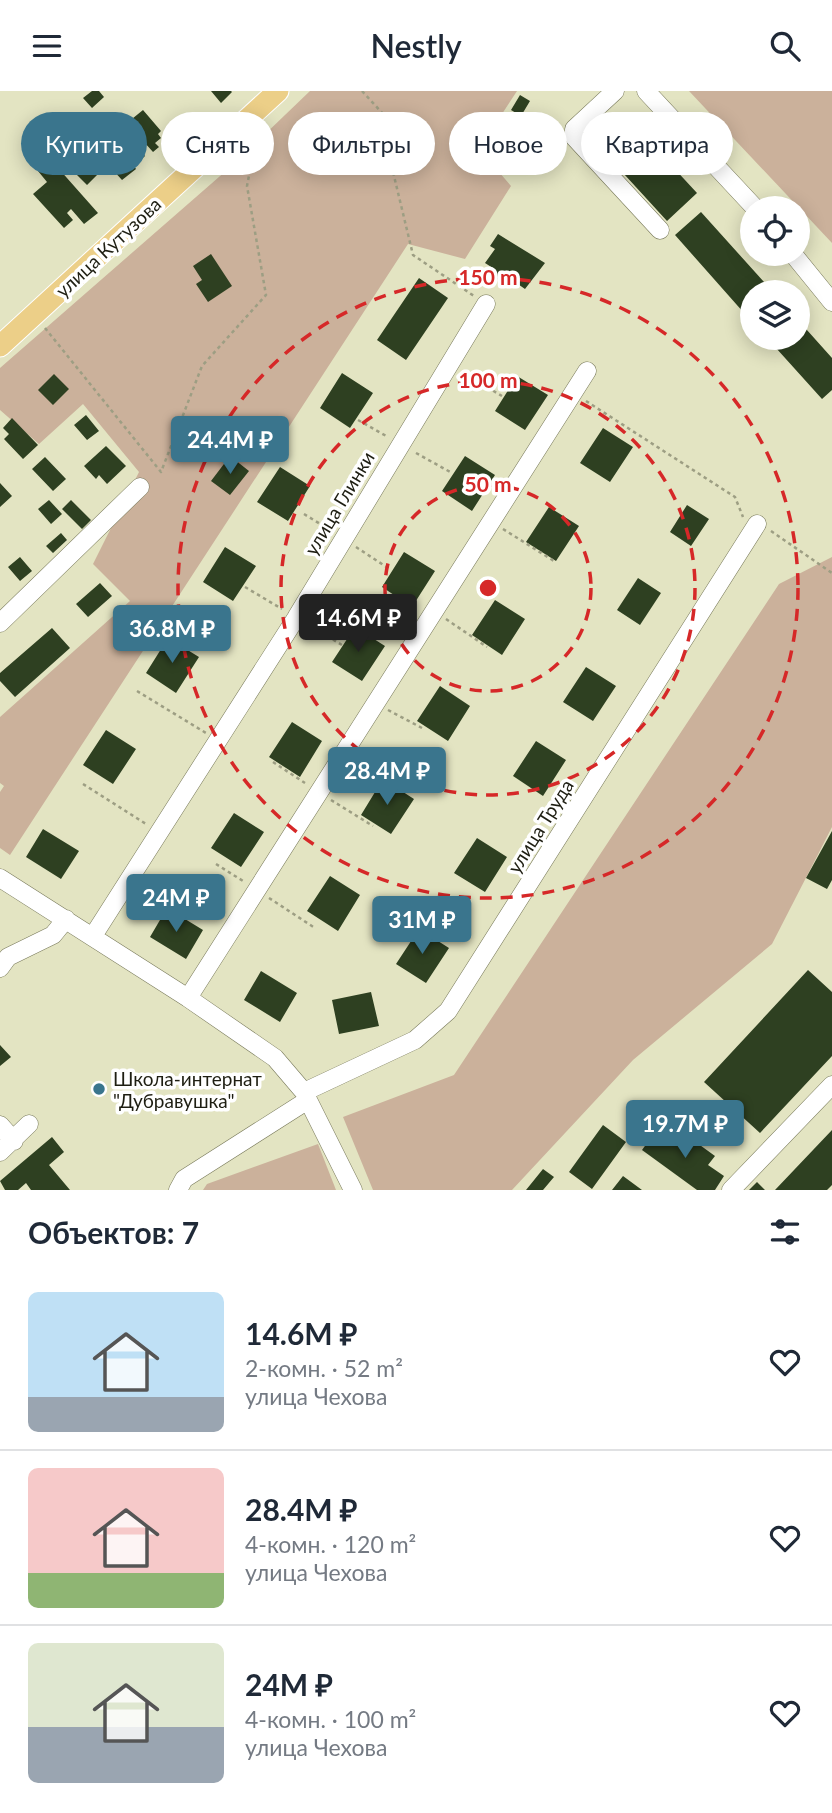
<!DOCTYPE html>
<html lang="ru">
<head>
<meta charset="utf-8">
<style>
  :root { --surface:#fff; --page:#f6f6f7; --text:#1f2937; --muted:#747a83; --line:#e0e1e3; --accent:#3a758d }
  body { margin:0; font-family:Lato,sans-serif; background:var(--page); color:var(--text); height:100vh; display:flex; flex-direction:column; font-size:26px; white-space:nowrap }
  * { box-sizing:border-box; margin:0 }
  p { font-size:23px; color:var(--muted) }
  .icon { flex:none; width:38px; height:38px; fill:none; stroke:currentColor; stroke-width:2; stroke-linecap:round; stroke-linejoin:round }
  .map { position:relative; height:1099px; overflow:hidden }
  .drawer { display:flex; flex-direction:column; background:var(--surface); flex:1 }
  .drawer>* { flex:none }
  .hud { position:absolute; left:21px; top:21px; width:791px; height:63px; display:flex; gap:14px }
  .tools { position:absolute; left:740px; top:105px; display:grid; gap:14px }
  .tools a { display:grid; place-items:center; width:70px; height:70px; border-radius:50%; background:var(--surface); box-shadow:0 4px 18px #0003; font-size:35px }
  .price { position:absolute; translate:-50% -60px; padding:0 16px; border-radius:7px; background:var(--accent); color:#fff; font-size:23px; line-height:46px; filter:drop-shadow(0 2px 4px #0008) }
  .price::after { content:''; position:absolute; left:50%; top:42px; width:21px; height:16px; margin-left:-10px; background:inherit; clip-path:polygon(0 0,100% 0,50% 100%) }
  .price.current { background:#222; color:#fff }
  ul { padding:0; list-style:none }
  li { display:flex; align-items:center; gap:21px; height:175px; padding:0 28px }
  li+li { border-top:2px solid var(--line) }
  li span { display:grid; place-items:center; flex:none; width:196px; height:140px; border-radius:10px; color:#555 }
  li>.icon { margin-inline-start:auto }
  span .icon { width:84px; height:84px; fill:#fffc; stroke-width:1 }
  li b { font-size:30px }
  h2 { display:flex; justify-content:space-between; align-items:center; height:84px; padding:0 28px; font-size:30px }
  .chip { padding:0 24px; border-radius:32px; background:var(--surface); box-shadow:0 4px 18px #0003; font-size:24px; line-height:63px }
  .chip.current { background:var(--accent); color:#fff }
  header { display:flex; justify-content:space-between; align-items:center; height:91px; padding:0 28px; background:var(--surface); font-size:32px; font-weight:600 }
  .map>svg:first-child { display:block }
  .green { fill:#cbb19b }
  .building { fill:#2e4021 }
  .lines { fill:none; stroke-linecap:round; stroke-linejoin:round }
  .minor-casing { stroke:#78795a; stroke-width:19 }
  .major-casing { stroke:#fff; stroke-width:23 }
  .path { stroke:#9d9e83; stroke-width:2.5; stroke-dasharray:3.5 3.5; stroke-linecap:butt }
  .minor { stroke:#fff; stroke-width:18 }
  .major { stroke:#eccf88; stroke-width:21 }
  .ring { fill:none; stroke:#d62828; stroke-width:3.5; stroke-dasharray:12 9 }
  .poi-dot { fill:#3a758d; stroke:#fff; stroke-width:2.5 }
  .labels { text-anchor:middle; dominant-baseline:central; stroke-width:7; stroke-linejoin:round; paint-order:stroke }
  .street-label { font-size:19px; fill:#1e1e12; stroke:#fff }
  .poi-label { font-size:19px; fill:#1e1e12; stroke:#fff; text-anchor:start }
  .centre { fill:#d62828; stroke:#fff; stroke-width:3.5 }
  .ring-label { font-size:21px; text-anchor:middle; font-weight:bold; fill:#d62828; stroke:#fff; stroke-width:7; stroke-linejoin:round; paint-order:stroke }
</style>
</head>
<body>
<header><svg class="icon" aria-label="menu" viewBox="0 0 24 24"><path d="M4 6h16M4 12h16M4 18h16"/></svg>Nestly<svg class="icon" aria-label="search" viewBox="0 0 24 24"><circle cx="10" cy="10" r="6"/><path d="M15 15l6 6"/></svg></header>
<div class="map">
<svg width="832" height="1099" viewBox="0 0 832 1099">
  <rect width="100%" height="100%" fill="#e3e4c2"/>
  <path class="green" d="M310 0H517L479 58 511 95 465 168 408 153 10 764 0 757V701L4 695 0 692V626L130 510 93 473 139 381 83 313 39 353 0 319V277L235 72Z
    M689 0H832V152Z
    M832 466V736L772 853 633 969 512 1099H373L343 1026 454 984 779 493Z
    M318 1053 336 1099H203L207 1093Z"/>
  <path class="building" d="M92 0H99L104 6 92 17 83 7Z
    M211 0H231L232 1 221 12Z
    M520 4 530 10 521 25 511 19Z
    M143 19 161 40 158 43 161 47 155 52 159 56 153 61 127 32Z
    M622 21 697 102 667 130 592 48Z
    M507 25 517 32 507 47 497 41Z
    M115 32 145 65 134 75 136 78 122 89 101 66 111 57 100 45Z
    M494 45 504 52 494 67 484 61Z
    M81 62 100 81 87 94 68 75Z
    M51 69 98 122 84 133 71 118 67 122 73 129 64 137 33 103 47 91 38 80Z
    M701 121 773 201H752V231L675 144Z
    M498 143 545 172 525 198 512 189 508 195 492 184 496 179 485 172 495 158 490 155Z
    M211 163 232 195 208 211 196 193 202 189 193 175Z
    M419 187 448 207 406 269 377 249Z
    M798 229 832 267V299L822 308 767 247H798Z
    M342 282 373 302 350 337 320 317Z
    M54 283 69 298 53 314 38 299Z
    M517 285 548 304 525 339 495 320Z
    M86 324 99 340 87 349 74 334Z
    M12 327 38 354 23 368 4 348 9 343 3 337Z
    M603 337 633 356 610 391 580 372Z
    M106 355 126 375 107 393 99 384 96 388 84 375Z
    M230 365 249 380 230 404 211 390Z
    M465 365 495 384 472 420 442 400Z
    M45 366 66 388 53 400 32 378Z
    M280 376 310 395 288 430 257 411Z
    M0 392 12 405 0 416Z
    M49 409 62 423 51 433 38 418Z
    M71 409 91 429 82 438 62 418Z
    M687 414 709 428 691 455 670 441Z
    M549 416 579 435 556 470 526 451Z
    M61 442 67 449 53 462 46 455Z
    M225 456 256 475 233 510 203 491Z
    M404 461 435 480 412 516 382 496Z
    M20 466 32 480 20 490 8 476Z
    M638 487 661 502 640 534 617 519Z
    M100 492 112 505 88 526 76 513Z
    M495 509 525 528 502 564 472 544Z
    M355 536 385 555 362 590 332 571Z
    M52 537 70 557 15 606 0 590V582Z
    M168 547 199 566 176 602 146 582Z
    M586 576 616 595 593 630 563 611Z
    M440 595 470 615 448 650 417 630Z
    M292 631 322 650 300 686 269 666Z
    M106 639 136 658 113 693 83 674Z
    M536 650 566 669 543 705 513 685Z
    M383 688 414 708 391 743 361 724Z
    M234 722 264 741 241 776 211 757Z
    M43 738 79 760 61 788 26 766Z
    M832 740V789L827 798 806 787Z
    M477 747 507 766 485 801 454 782Z
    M330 785 360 804 338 840 307 820Z
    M167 817 203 839 186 868 150 846Z
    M419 838 449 857 426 892 396 873Z
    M808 879 832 901V965L760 1042 704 991Z
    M261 880 297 902 280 931 244 909Z
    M371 901 379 935 339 943 332 909Z
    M0 954 11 966 0 975Z
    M603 1034 626 1051 592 1098 569 1081Z
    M658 1037 679 1052 686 1044 715 1065 708 1074 724 1085 715 1099H697L642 1059Z
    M832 1039V1094L827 1099H775Z
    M52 1046 64 1061 49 1074 70 1099H31L26 1092 18 1099H5L0 1090Z
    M543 1078 554 1086 543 1099H526Z
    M623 1085 642 1099H612Z
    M757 1091 765 1099H749Z"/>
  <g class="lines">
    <g class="minor-casing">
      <path id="minor" d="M615 0 574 38V46L660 139
        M646 0 755 117
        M793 163 832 211
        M0 532 140 396
        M0 787 188 907 275 967 304 1001 353 1099
        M93 845 296 527 486 213
        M0 877 8 866 53 844 66 828
        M188 907 587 280
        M304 1001 415 949 448 920 757 433
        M0 1034 14 1050
        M0 1061 29 1033
        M178 1099 184 1088 308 1009
        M731 1099 832 994"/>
    </g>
    <g class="major-casing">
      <path id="major" d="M0 255 278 0"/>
    </g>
    <path class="path" d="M362 0 385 25 388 60 413 164 474 205
      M45 237 161 381 202 275 266 204 247 95 257 43
      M463 282 502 305
      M586 310 735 406 743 426
      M358 329 388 346
      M416 362 452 382
      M304 423 330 439
      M503 438 554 470
      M771 440 832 482
      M356 456 391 479
      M245 496 282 518
      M446 528 487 556
      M309 534 342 554
      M137 600 206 642
      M388 619 422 637
      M273 671 305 692
      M83 693 146 733
      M331 709 373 735
      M216 773 243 790
      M269 807 315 837"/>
    <use href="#minor" class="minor"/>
    <use href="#major" class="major"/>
  </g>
  <g class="ring">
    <circle cx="488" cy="497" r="103"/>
    <circle cx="488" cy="497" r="207"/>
    <circle cx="488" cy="497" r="310"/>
  </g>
  <circle class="poi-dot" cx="99" cy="998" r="7"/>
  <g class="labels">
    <g class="street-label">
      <text transform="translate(108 156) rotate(-43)">улица Кутузова</text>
      <text transform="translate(339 412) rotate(-59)">улица Глинки</text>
      <text transform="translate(540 735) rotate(-58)">улица Труда</text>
    </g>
    <g class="poi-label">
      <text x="113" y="987">Школа-интернат<tspan x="113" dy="22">"Дубравушка"</tspan></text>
    </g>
  </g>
  <circle cx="488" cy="497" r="10" class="centre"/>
  <g class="ring-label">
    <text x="488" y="194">150 m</text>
    <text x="488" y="297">100 m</text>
    <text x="488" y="401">50 m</text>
  </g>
</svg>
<div class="tools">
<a><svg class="icon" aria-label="locate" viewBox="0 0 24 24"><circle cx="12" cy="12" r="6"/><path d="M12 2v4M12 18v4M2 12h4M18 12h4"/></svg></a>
<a><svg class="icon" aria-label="layers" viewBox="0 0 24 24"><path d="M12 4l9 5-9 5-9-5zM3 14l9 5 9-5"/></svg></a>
</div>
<b class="price" style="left:230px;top:385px">24.4M ₽</b>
<b class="price current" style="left:358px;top:563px">14.6M ₽</b>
<b class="price" style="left:172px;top:574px">36.8M ₽</b>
<b class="price" style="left:387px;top:716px">28.4M ₽</b>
<b class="price" style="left:176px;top:843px">24M ₽</b>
<b class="price" style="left:422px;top:865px">31M ₽</b>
<b class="price" style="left:685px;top:1069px">19.7M ₽</b>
<div class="hud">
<a class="chip current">Купить</a>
<a class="chip">Снять</a>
<a class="chip">Фильтры</a>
<a class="chip">Новое</a>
<a class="chip">Квартира</a>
</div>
</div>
<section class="drawer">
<h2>Объектов: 7<svg class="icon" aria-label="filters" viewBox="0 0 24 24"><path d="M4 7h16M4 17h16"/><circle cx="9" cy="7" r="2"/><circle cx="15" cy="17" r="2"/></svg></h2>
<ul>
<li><span style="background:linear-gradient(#bfe0f5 75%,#9aa5b1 0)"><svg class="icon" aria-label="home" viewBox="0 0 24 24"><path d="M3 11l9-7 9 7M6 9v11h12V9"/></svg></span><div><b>14.6M ₽</b><p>2-комн. · 52 m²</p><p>улица Чехова</p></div><svg class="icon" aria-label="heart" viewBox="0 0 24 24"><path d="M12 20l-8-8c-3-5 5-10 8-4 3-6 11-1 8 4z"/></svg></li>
<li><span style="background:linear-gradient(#f6c9c9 75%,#8fb573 0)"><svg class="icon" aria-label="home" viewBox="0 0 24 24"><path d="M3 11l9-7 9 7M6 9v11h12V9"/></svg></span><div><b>28.4M ₽</b><p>4-комн. · 120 m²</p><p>улица Чехова</p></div><svg class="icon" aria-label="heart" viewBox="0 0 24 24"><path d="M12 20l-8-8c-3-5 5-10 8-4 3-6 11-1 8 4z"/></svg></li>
<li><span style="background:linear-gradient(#dfe7d0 60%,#9aa5b1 0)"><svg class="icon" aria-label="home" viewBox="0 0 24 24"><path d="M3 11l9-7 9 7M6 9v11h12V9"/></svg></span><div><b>24M ₽</b><p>4-комн. · 100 m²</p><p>улица Чехова</p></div><svg class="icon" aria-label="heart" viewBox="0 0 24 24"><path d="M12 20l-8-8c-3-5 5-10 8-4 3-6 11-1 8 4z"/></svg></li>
</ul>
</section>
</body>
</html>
